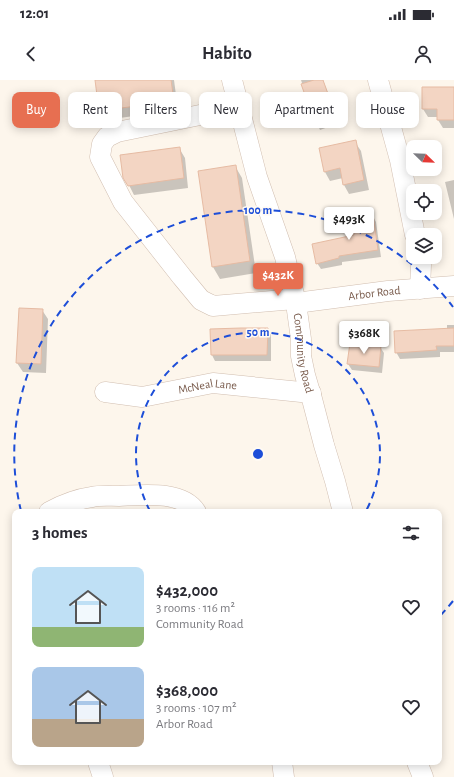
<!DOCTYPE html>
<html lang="en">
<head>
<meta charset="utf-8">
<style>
  :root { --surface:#fff; --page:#f7f7f7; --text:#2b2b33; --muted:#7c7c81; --accent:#e76f51 }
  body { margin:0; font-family:"Alegreya Sans",sans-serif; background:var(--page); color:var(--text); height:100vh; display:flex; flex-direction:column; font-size:15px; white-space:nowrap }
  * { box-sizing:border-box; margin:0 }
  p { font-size:13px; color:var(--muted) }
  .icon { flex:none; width:22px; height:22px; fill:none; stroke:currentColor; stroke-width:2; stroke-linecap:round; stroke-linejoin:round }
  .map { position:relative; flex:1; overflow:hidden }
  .sheet { position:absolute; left:12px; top:429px; width:430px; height:256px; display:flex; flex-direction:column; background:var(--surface); border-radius:8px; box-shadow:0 2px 10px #0003 }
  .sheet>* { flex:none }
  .banner { position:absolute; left:12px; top:12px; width:430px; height:36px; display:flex; gap:8px }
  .needle { width:26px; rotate:113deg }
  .tools { position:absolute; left:406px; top:60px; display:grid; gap:8px }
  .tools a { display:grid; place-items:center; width:36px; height:36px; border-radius:8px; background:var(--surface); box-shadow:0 2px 10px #0003; font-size:20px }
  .price { position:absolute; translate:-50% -34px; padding:0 9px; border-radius:4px; background:#fff; color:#222; font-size:13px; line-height:26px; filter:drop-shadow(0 1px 2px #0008) }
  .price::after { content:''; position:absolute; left:50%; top:24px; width:12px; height:9px; margin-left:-6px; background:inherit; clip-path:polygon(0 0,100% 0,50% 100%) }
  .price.on { background:var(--accent); color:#fff }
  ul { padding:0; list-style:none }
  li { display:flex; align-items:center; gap:12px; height:100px; padding:0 20px }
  li span { display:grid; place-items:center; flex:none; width:112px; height:80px; border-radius:8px; color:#555 }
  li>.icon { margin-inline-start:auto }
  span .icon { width:48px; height:48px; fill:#fffc; stroke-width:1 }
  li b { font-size:17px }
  h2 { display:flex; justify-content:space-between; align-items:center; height:48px; padding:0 20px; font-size:17px }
  .tag { padding:0 14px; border-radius:8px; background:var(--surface); box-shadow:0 2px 10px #0003; font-size:14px; line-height:36px }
  .tag.on { background:var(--accent); color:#fff }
  .status { display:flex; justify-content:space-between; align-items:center; height:28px; padding:0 20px; background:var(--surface); direction:ltr }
  .status svg { height:11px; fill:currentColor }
  header { display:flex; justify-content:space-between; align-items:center; height:52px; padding:0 20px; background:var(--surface); font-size:18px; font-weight:700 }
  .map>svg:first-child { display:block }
  .shadow { fill:#0003 }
  .building { fill:#f3d5c3; stroke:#e6bba3 }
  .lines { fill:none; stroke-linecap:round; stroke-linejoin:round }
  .minor-casing { stroke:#d1beb0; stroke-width:21 }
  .minor { stroke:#fff; stroke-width:20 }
  .ring { fill:none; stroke:#1d4ed8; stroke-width:2; stroke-dasharray:7 5 }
  .labels { text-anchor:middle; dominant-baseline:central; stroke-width:3; stroke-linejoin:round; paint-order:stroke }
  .street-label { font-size:12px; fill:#7a5c4d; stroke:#fffaf3 }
  .centre { fill:#1d4ed8; stroke:#fffaf3; stroke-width:2 }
  .ring-label { font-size:12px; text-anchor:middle; font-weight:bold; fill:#1d4ed8; stroke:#fffaf3; stroke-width:3; stroke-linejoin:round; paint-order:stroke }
</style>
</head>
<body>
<div class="status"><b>12:01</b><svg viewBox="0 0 49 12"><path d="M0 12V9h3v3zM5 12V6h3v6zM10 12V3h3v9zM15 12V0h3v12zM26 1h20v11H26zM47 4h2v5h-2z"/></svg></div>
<header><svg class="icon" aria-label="back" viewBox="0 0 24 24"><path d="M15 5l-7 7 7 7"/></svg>Habito<svg class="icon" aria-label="person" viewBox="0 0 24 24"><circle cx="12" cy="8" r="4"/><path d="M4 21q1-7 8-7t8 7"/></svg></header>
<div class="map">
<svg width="454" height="697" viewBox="0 0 454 697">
  <rect width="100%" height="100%" fill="#fdf6ec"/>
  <path class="shadow" d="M103 0H174L178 30 105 40 100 30Z
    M301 0H323L339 43 320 50 316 41 306 45 302 39 296 19 306 15Z
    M454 8V48H443L438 40V37H428L423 29Z
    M355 62 361 71 369 110 349 114 344 105 343 98 330 101 325 92Z
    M179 68 185 78 188 108 134 115 129 105Z
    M235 86 242 98 256 193 220 199 213 187Z
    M454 100V139L445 102Z
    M372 135 376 142 381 177 342 182V185L321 189 317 183 355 155Z
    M42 230 48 239 46 293 23 292 17 283Z
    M447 245H454V272H440V277L400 279 396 272 447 249Z
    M267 249 271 255V281H215L212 275 211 250Z
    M380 267 384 273 382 293 352 290 348 284Z"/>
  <path class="building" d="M95 0H171L174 21 99 31Z
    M314 0H323L336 36 316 44 313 35 301 39 294 18 305 15 301 4Z
    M422 7H454V40H437V29H422Z
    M356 60 364 100 343 105 340 88 324 92 319 68Z
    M180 67 184 98 128 106 123 98 120 75Z
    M236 85 250 181 212 187 198 91Z
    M373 134 378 170 339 176V178L316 184 312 164 354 155 351 137Z
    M19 228 43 229 41 284 16 283Z
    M241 248H268L267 275H211L210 249Z
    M454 248V266H436L437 270 395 273 394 251Z
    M350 263 381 266 379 287 347 284Z"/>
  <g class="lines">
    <g class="minor-casing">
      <g id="minor">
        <path id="s1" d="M232 0 257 97 285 177 296 223 301 259V276L305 295 312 319 324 365 335 401 343 432"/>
        <path d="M378 0 400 80 415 155"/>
        <path d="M239 27 117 52 107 57 102 64 100 77 123 122 182 197 201 220 213 226 295 219"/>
        <path d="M419 177 421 185 420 209"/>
        <path id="s2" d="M296 223 388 211 454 206"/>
        <path id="s3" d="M105 312 142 317 213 303 311 313"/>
        <path d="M49 432C62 425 77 419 92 417 100 415 110 416 119 416 142 415 182 410 196 432"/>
        <path d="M98 682 103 697"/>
        <path d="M282 682 284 697"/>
        <path d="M417 682 423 697"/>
      </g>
    </g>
    <use href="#minor" class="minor"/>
  </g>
  <g class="ring">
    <path d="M150 431A122 122 0 1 1 366 431"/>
    <path d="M453 521A244 244 0 0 1 439 537M21 431A244 244 0 0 1 453 227"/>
  </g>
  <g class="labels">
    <g class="street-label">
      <text stroke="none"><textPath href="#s2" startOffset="79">Arbor Road</textPath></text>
      <text stroke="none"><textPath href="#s1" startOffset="283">Community Road</textPath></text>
      <text stroke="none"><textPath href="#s3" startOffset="104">McNeal Lane</textPath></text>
    </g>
  </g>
  <circle cx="258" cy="374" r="6" class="centre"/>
  <g class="ring-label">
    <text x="258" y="134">100 m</text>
    <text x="258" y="256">50 m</text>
  </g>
</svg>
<div class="tools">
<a><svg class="needle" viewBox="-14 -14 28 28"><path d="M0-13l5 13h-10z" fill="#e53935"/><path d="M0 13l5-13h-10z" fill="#7c7c81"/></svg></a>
<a><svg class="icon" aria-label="locate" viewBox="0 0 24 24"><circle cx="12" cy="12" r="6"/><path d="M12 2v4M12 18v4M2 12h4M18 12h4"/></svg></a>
<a><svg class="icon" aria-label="layers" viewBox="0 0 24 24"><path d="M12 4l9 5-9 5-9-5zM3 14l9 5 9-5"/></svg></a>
</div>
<b class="price" style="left:349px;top:161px">$493K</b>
<b class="price on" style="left:278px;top:217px">$432K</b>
<b class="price" style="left:364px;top:275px">$368K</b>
<div class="banner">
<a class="tag on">Buy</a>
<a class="tag">Rent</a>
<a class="tag">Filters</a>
<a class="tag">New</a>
<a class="tag">Apartment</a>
<a class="tag">House</a>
</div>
<section class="sheet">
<h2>3 homes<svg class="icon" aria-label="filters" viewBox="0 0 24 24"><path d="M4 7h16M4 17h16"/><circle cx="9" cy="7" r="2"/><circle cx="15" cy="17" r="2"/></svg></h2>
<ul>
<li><span style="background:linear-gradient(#bfe0f5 75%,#8fb573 0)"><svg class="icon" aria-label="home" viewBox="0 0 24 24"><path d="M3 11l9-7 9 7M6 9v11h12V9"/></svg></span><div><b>$432,000</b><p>3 rooms · 116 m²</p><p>Community Road</p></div><svg class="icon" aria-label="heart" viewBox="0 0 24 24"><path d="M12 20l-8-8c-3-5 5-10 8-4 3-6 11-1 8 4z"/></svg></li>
<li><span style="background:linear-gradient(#a9c7e8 65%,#b9a48a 0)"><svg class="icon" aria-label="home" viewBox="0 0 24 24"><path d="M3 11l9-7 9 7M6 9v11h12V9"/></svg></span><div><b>$368,000</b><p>3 rooms · 107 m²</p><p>Arbor Road</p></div><svg class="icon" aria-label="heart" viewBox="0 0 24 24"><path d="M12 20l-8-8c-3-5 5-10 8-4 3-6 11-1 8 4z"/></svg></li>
</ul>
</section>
</div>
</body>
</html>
